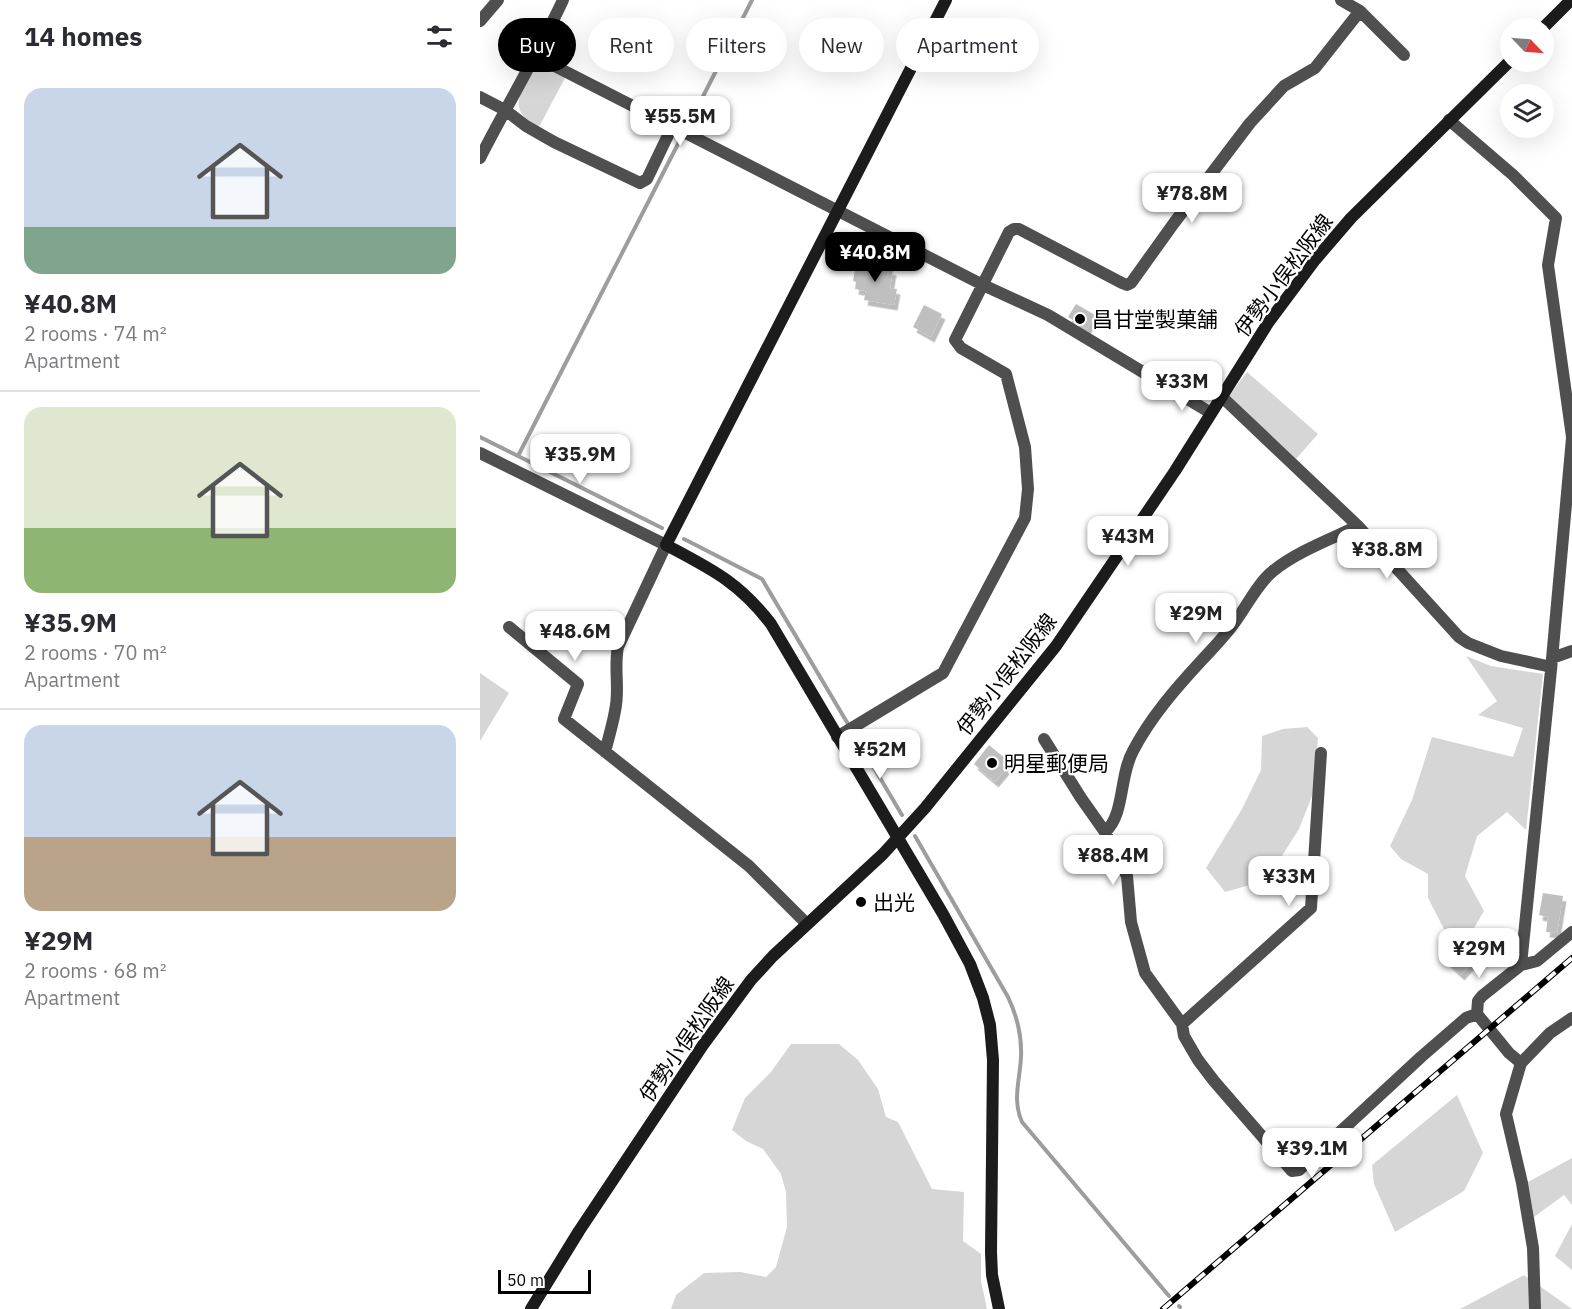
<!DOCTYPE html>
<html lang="en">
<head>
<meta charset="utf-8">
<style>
  :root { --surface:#fff; --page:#f2f2f3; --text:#2b2b33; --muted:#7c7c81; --line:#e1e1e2; --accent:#000 }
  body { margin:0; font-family:"IBM Plex Sans","Noto Sans JP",sans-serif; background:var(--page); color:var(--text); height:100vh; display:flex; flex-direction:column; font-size:22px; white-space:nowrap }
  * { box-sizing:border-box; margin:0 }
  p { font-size:20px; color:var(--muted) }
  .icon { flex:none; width:33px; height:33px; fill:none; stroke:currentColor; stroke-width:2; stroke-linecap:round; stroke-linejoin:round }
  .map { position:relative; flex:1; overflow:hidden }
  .side { display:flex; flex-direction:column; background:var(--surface); width:480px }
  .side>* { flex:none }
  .banner { position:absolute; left:18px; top:18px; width:570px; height:54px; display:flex; gap:12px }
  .needle { width:39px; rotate:115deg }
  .buttons { position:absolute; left:1020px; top:18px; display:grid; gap:12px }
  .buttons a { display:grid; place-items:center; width:54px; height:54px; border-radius:50%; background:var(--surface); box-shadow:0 6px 24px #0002; font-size:30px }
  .scale { position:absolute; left:18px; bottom:15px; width:93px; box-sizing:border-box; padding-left:6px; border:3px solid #000; border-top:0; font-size:16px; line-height:21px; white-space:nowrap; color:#000; -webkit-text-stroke:4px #fff; paint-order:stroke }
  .price { position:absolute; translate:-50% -51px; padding:0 14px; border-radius:12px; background:#fff; color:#222; font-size:20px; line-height:39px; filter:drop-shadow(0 2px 3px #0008) }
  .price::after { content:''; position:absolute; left:50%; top:36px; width:18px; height:14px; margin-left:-9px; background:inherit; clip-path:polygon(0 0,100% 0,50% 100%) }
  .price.active { background:var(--accent); color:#fff }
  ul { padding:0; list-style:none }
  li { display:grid; align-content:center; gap:12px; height:318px; padding:0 24px }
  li+li { border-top:2px solid var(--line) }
  li span { display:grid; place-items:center; height:186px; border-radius:18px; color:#555 }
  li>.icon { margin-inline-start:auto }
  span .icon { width:108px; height:108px; fill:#fffc; stroke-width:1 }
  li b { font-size:26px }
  h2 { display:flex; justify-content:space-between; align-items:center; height:72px; padding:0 24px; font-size:26px }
  .tag { padding:0 21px; border-radius:27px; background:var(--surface); box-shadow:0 6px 24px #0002; font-size:21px; line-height:54px }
  .tag.active { background:var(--accent); color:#fff }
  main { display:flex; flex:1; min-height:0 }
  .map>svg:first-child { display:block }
  .green { fill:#d6d6d6 }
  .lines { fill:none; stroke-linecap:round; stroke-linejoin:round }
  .stream { stroke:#9d9d9d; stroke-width:4 }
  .building { fill:#bfbfbf; filter:url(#shadow) }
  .street { stroke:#4f4f4f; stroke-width:12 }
  .secondary { stroke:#1c1c1c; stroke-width:12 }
  .rail-casing { stroke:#000; stroke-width:6 }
  .rail { stroke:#fff; stroke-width:4; stroke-dasharray:11; stroke-linecap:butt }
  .poi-dot { fill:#000; stroke:#fff; stroke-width:2 }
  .labels { text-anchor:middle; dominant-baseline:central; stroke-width:4.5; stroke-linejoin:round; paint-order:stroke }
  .street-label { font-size:21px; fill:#000; stroke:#fff }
  .poi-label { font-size:21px; fill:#000; stroke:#fff; text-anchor:start }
</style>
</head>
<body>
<main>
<section class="side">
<h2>14 homes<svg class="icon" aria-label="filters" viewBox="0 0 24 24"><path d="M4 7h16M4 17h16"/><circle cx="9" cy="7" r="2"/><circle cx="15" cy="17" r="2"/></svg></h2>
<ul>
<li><span style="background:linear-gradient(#c9d6e8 75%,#7fa58c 0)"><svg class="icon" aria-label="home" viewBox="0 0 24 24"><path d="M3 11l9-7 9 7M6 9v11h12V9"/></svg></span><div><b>¥40.8M</b><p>2 rooms · 74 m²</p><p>Apartment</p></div></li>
<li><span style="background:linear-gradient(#dfe7d0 65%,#8fb573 0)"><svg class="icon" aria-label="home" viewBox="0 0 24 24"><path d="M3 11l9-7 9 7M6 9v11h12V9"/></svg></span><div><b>¥35.9M</b><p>2 rooms · 70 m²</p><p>Apartment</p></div></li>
<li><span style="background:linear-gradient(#c9d6e8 60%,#b9a48a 0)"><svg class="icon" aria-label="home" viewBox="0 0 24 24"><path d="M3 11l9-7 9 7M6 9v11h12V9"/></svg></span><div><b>¥29M</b><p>2 rooms · 68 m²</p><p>Apartment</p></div></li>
</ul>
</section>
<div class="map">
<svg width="1092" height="1309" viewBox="0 0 1092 1309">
  <defs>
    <filter id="shadow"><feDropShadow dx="3.5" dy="5.5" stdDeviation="0" flood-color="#0004"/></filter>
  </defs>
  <rect width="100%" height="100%" fill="#fff"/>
  <path class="green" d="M65 65 86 76 59 127C26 110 40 95 53 69Z
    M767 372 838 434 816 459 749 396Z
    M986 656 1011 666 1063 674 1046 830 1027 812 997 836 985 876 1004 911 991 933 965 931 948 898V874L921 859 910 846 932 800 952 737 1033 757 1043 728 998 715 1017 701Z
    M0 673 29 693 0 741Z
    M827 727 838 738 834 791 819 829 791 873 770 885 745 892 726 868 762 809 781 770 782 736 803 729Z
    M311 1044H359L378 1060 398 1089 406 1117 418 1122 452 1189 484 1192 483 1241 501 1254V1281L507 1309H191L196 1295 224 1273 260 1272 286 1277 296 1267 307 1227 306 1192 301 1174 283 1149 266 1141 252 1130 265 1098 291 1072Z
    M977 1095 1003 1153 984 1191 915 1232 894 1184 892 1165Z
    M1092 1158V1205L1084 1195 1054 1217 1048 1182Z
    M1092 1224V1270L1075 1256Z
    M1044 1275 1092 1309H980Z"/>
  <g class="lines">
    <path class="stream" d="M209 124 272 0
      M0 437 38 456
      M182 528 38 456 199 142
      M204 539 282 579 422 815
      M435 836 528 997C537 1016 542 1036 541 1057 540 1080 532 1100 542 1122L689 1296
      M699 1306 700 1307"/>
  </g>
  <path class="building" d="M382 262 394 263 393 266 413 270 410 288 417 289 414 305 384 300 386 291 375 289 376 282 373 281 376 265 381 266Z
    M596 304 615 315 607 329 588 317Z
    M444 305 462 314 451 337 433 327Z
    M509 745 531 763 515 782 494 764Z
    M1063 893 1083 896 1077 933 1066 932 1068 917 1059 915Z
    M983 944 997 957 981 975 967 962Z"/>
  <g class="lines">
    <path class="street" d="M861 0 880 11 924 55
      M0 21 18 0
      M55 56 503 285 568 315 731 413
      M0 97 25 110 46 126 74 142 160 183 167 179 192 127
      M969 120 1033 175 1076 218 1068 265 1092 437
      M0 158C27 105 58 54 83 0
      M741 396 878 526 979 637 988 643 1021 656 1067 666 1071 670 1041 965
      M0 453 186 545 138 647C134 666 139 685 136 705 134 720 129 736 125 752
      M29 627 98 684 84 719 269 866 327 924
      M1072 658 1092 651
      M1071 670 1092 438
      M357 737 463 673 545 518 548 489 545 447 526 374 481 348 475 340 529 232 534 229H539L642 283 647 285 651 283 694 223 770 123 804 86 835 68 880 11
      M564 739 601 798 625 832 647 876 651 922 665 973 702 1024 704 1036 718 1060 734 1081 812 1171 819 1170 941 1057 986 1018 997 1014
      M625 832C645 815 639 776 653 751 670 718 696 688 722 660 733 648 745 636 755 622 767 606 777 584 793 571 816 552 851 539 878 526
      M702 1024 831 908 841 753
      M1041 1063 1029 1053 997 1014 998 1001 1002 996 1041 965 1057 961 1092 932
      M1055 1309 1053 1248 1042 1183 1026 1114 1041 1063 1070 1033 1092 1018"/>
    <path class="secondary" d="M466 0 186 545C231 569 259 582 291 624L463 914 490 964 503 998 510 1025 513 1060 511 1252 512 1275 519 1309
      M1063 28 1091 0
      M51 1309 99 1231 223 1045 271 980 293 956 403 854 445 808 576 646 695 471 788 323 835 260 871 218 1030 61"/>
    <g class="rail-casing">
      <path id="rail" d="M683 1309 1092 958"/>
    </g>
    <use href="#rail" class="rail"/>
  </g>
  <g class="poi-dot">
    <circle cx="600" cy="319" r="6"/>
    <circle cx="512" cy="763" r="6"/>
    <circle cx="381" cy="902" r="6"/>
  </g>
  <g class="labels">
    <g class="street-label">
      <text transform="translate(803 275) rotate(-53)">伊勢小俣松阪線</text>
      <text transform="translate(526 674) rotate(-52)">伊勢小俣松阪線</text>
      <text transform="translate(206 1039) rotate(-55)">伊勢小俣松阪線</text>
    </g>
    <g class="poi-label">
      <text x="612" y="319">昌甘堂製菓舗</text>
      <text x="524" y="763">明星郵便局</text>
      <text x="393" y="902">出光</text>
    </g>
  </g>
</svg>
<div class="buttons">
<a><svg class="needle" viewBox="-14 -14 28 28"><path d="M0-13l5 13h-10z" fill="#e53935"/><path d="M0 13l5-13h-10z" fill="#7c7c81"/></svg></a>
<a><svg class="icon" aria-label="layers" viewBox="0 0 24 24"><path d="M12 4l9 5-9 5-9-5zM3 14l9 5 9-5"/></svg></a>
</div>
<div class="scale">50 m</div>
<b class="price" style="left:200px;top:147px">¥55.5M</b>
<b class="price" style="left:712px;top:224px">¥78.8M</b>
<b class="price active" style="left:395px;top:283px">¥40.8M</b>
<b class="price" style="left:702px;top:412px">¥33M</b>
<b class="price" style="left:100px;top:485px">¥35.9M</b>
<b class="price" style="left:648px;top:567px">¥43M</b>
<b class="price" style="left:907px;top:580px">¥38.8M</b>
<b class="price" style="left:716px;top:644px">¥29M</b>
<b class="price" style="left:95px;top:662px">¥48.6M</b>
<b class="price" style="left:400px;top:780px">¥52M</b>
<b class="price" style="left:633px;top:886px">¥88.4M</b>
<b class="price" style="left:809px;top:907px">¥33M</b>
<b class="price" style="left:999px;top:979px">¥29M</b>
<b class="price" style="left:832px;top:1179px">¥39.1M</b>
<div class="banner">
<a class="tag active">Buy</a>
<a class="tag">Rent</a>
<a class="tag">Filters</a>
<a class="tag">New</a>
<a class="tag">Apartment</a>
</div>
</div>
</main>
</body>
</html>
